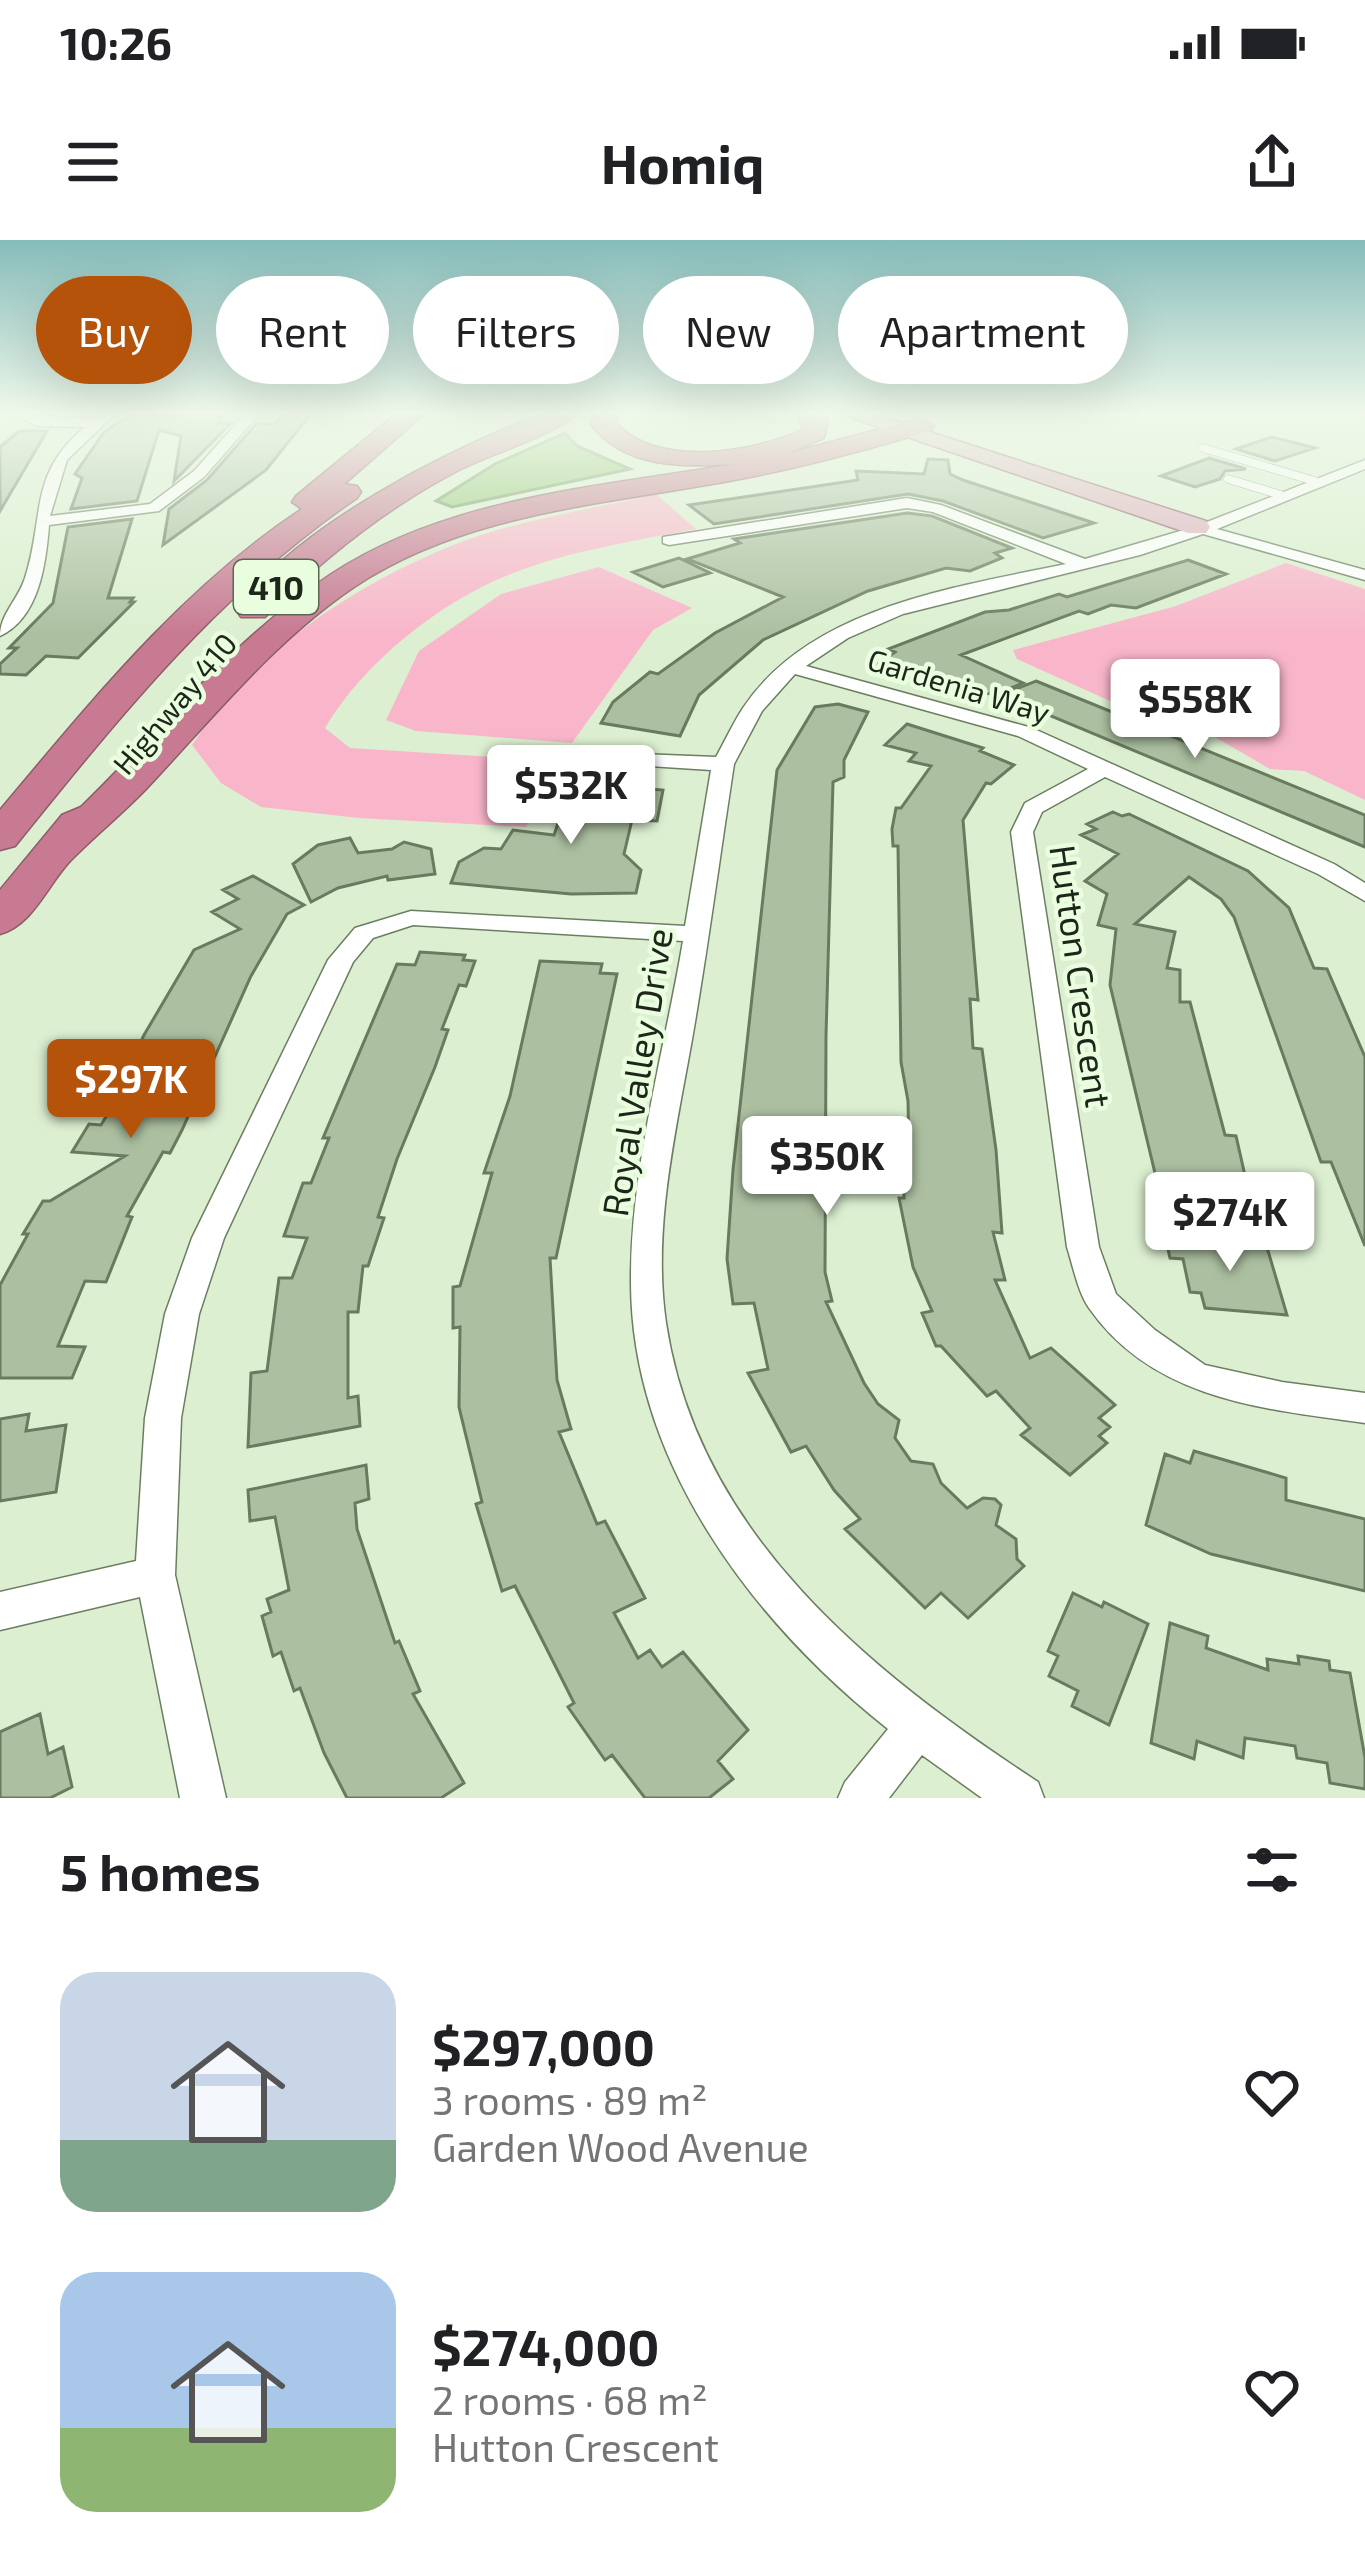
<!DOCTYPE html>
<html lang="en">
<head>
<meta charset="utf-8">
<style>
  :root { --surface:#fff; --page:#f6f6f6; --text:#202124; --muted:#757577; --accent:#b45309 }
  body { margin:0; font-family:"Exo 2",sans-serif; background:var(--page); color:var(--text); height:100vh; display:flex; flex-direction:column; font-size:45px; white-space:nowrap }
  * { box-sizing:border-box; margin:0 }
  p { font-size:39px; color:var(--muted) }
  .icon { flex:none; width:66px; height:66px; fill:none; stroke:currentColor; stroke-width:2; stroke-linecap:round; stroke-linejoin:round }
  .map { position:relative; height:1558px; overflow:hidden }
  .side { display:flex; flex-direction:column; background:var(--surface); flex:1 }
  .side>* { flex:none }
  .hud { position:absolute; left:36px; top:36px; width:1293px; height:108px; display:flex; gap:24px }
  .price { position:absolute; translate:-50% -102px; padding:0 27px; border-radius:12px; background:#fff; color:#222; font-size:39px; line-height:78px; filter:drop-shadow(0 3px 6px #0008) }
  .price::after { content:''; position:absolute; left:50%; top:72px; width:36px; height:27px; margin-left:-18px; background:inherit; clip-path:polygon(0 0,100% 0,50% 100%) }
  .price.selected { background:var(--accent); color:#fff }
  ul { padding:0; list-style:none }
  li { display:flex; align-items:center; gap:36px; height:300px; padding:0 60px }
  li span { display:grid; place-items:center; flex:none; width:336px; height:240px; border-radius:36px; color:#555 }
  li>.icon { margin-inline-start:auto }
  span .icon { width:144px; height:144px; fill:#fffc; stroke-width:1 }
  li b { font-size:51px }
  h2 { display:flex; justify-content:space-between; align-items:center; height:144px; padding:0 60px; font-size:51px }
  .tag { padding:0 42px; border-radius:54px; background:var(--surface); box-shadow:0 12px 48px #0002; font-size:42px; line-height:108px }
  .tag.selected { background:var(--accent); color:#fff }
  .status { display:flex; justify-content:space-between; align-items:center; height:84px; padding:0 60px; background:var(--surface); direction:ltr }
  .status svg { height:33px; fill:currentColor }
  header { display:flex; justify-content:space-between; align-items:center; height:156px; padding:0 60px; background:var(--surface); font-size:54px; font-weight:700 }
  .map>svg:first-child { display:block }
  .green { fill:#f9b6ca }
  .water { fill:#94c875; stroke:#71975a; stroke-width:3 }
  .building { fill:#acc0a1; stroke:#687b5e; stroke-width:3 }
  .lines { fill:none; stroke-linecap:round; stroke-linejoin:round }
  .lane-casing { stroke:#6c7e61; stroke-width:9 }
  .street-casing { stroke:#6c7e61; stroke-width:3 }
  .primary-casing { stroke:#8c5c69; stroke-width:3 }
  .highway-casing { stroke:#8c5c69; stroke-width:3 }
  .lane { stroke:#fff; stroke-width:8 }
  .street { fill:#fff; fill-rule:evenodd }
  .primary { fill:#deafbe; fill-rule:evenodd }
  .highway { fill:#c87a93; fill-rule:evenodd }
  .labels { text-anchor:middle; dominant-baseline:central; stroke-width:9; stroke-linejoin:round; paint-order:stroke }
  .far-street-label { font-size:30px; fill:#1e251a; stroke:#e9fede }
  .shield { fill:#e9fede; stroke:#5b6655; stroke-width:3 }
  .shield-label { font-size:33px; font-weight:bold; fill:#1e251a }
  .street-label { font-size:36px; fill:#1e251a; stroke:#e9fede }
</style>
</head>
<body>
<div class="status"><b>10:26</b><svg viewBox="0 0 49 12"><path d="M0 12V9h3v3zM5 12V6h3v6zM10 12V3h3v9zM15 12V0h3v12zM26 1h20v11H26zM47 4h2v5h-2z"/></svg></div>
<header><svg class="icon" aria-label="menu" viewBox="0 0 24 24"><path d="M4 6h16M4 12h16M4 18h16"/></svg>Homiq<svg class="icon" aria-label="share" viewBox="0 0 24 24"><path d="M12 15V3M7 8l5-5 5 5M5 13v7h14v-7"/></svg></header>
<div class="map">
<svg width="1365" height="1558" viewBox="0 0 1365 1558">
  <rect width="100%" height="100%" fill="#dcf0d1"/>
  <path class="green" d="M656 254 696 289C639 300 579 309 524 329 447 356 367 418 325 488L350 508 557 521 526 587 358 578 261 567 221 543 192 505C253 413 350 347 451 306 515 280 590 270 656 254Z
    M1286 323 1365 349V560L1304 531 1270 529 1213 496 1207 487 1210 482 1184 468 1152 480 1017 419 1013 410 1176 366Z
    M599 327 692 368 653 390 572 503 416 491 386 480 419 411 501 354Z"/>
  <path class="water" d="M565 193 577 206 630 229 452 267 436 261 495 224Z"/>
  <path class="building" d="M130 175H223L217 183H231L174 241 181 196 159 190 137 261 71 269 82 238 75 234 104 192Z
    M283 175H310L266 230 163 305 169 269 207 240 257 183 275 184Z
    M19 191H47L0 271V207Z
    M1272 197 1315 208 1275 221 1236 209Z
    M1209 218 1246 229 1225 231 1220 239 1195 247 1161 236Z
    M928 219 948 220 950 234 963 240 1094 283 1043 298 943 261 908 254 714 284 689 265 858 240 856 231 924 234Z
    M907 273 932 276 1012 308 995 313 1002 318 970 331 946 328 868 351 763 400 699 455 680 496 601 483 613 462 650 432 658 434 715 393 783 357 687 319 740 303 734 299Z
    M132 279 108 358H133L130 362H134L78 418 46 416 26 435 0 434V424L17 408H9L53 363 68 287Z
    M679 318 710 333 663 347 633 332Z
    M1188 320 1226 334 1136 368 1111 365 1088 374 1079 371 961 415 1023 443 996 454 974 453 927 431 910 438 876 425 895 412 888 409 985 372 1009 370 1059 354 1067 357Z
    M1036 441 1365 575V607L1001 455Z
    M838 464 868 472 844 520V537L833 542 826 796 825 1032 832 1061 826 1062 864 1143 878 1164 899 1180 895 1198 911 1221 933 1224 941 1243 967 1268 983 1258 995 1259 1001 1265 996 1285 1016 1299 1017 1319 1024 1326 968 1378 941 1353 925 1368 845 1289 860 1279 834 1250 806 1206 791 1212 748 1133 768 1129 754 1063 733 1064 727 1019 733 930 777 530 815 467Z
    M907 484 983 508 980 511 1014 525 991 544 986 543 963 580 978 760 970 759 973 808 982 809 996 910 1002 993 993 992 1005 1040H995L1030 1118 1051 1108 1115 1165 1099 1178 1110 1187 1099 1196 1107 1203 1070 1235 1021 1195 1030 1188 996 1151 987 1156 941 1106H936L922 1073 932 1071 913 1027 899 958H904V916H909L908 861 901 822 898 606H893L892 589 896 568H901L931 526 909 521 916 513 885 505Z
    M572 543 663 550 657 581 632 580 624 614 641 630 636 653 571 654 451 643 459 622 484 608 501 609 513 590 554 595Z
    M1113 572 1122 576 1129 574 1248 631 1289 668 1314 728 1327 729 1365 817V1006L1331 922H1321L1234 677 1221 659 1189 637 1135 684 1175 692 1167 728 1180 730V762H1190L1225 895 1236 896 1251 962 1160 954 1110 745 1116 689 1098 685 1107 654 1085 641 1118 614 1081 595 1096 589 1087 584Z
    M350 598 358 613 392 609 404 602 431 609 435 634 388 640 387 636 338 648 311 662 293 624 318 605Z
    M253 636 304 665 287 674 251 736 182 890 170 913 163 912 127 976 132 977 106 1042 85 1041 58 1106 85 1107 72 1138H0V1045L28 994H23L43 961H50L125 916 72 912 89 884 101 885 138 824H130L144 795 194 710 240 689 212 672 238 659 223 650Z
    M420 712 465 715 463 720 475 721 466 746 459 745 442 789 448 790 435 827 397 919 378 977 384 978 368 1026H363L358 1072H348V1158L358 1156 360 1186 248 1207 251 1133 267 1131 279 1038H292L307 998 284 996 295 965 303 943H311L329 898H323L397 724 415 725Z
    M540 721 602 724 600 733 617 734 556 1018H550L557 1140 571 1189 559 1192 597 1284 605 1281 645 1358 614 1373 638 1418 650 1410 662 1427 683 1412 748 1490 718 1521 733 1539 709 1558H645L612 1515 605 1520 568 1467 574 1463 515 1346 502 1351 476 1264 482 1262 459 1167 460 1087 453 1088V1047L460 1046 492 933H484L510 856Z
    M1165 996 1266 1004 1287 1075 1205 1068 1201 1053 1190 1052 1183 1019 1170 1018Z
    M29 1174 26 1191 66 1185 56 1252 0 1261V1179Z
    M1194 1211 1286 1238V1260L1365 1279V1351L1211 1314 1146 1285 1165 1214 1190 1223Z
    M366 1225 369 1259 355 1263 357 1289 395 1403 399 1401 420 1451 413 1454 464 1543 441 1558H347L324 1513 300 1448 294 1451 281 1412 273 1416 262 1376 271 1372 267 1359 289 1350 275 1277 250 1281 248 1250Z
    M1073 1353 1102 1367 1104 1362 1148 1384 1109 1485 1072 1466 1078 1451 1049 1436 1058 1416 1048 1411Z
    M1170 1383 1208 1396 1206 1408 1268 1430 1267 1419 1299 1424 1298 1416 1329 1421 1330 1430 1350 1433 1365 1518V1549L1330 1543 1327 1523 1297 1518 1295 1506 1245 1498 1243 1518 1197 1501 1194 1519 1151 1503Z
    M40 1474 48 1514 63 1507 72 1547 50 1558H0V1492Z"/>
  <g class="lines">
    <g class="lane-casing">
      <path id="lane" d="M1203 208 1318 242
        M1228 239 1281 255"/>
    </g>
    <g class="street-casing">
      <path id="street" d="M12 174 95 179 115 174 67 220 50 276 150 264 194 231 245 174H259L204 237 159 271 49 285C46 324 39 378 0 396 0 374 18 360 25 338 45 276 28 234 85 187L37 186Z
        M1365 220V229L1217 289 1365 330V340L1203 294 1140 315 903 374 848 398 806 426 1032 488 1334 624 1365 643V661L1318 634 1105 537 1042 572 1033 592 1099 1007 1116 1054 1155 1090 1205 1125 1282 1142 1365 1153V1183C1264 1169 1153 1160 1089 1068 1078 1052 1073 1026 1067 1007L1011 592 1025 563 1088 529 1018 496 795 434 762 471 734 524C721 608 710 692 696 776 680 875 651 982 666 1083 698 1294 870 1432 1038 1542L1044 1558H982L922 1515 889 1558H838L845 1542 888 1489C753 1382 632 1223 631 1044 630 928 664 814 683 701L413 685 373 698 353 722 224 998 199 1074 181 1178 175 1335 226 1558H180L140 1357 0 1390V1352L136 1321 145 1178 165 1074 192 998 328 720 355 688 411 671 685 686 711 530 571 521 561 515 564 511 716 517C725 501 733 483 743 468 810 367 956 347 1066 324L933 272 907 268 669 305 663 303V297L907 258 941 265 1085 319 1187 289 1191 284H1202Z"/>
    </g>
    <g class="primary-casing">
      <path id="primary" d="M840 174H874L1206 281 1210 287 1206 293H1188Z"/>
    </g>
    <g class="highway-casing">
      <path id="highway" d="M396 174H424L344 244 357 246 361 252 357 258C219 352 119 477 15 606L0 610V570C91 462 182 348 302 269L292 262 296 256Z
        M542 174H578C557 193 489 215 459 230 386 268 322 319 265 377H241L236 370C297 286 447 210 542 174Z
        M594 174H619L615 182C655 229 754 213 803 189L798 174 825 175 828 180 824 198 786 214 921 178 934 186 930 191C869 209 807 226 745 238 613 264 470 270 354 347 273 402 212 479 146 549 123 573 97 594 73 618 49 641 34 685 0 694V650L62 575 81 567C162 488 235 398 330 335 448 257 599 247 735 224 683 227 623 229 590 183Z"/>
    </g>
    <use href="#lane" class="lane"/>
    <use href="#street" class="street"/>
    <use href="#primary" class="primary"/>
    <use href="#highway" class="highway"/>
  </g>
  <linearGradient id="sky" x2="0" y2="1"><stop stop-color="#86bcba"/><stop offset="0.44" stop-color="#eff8ea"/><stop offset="1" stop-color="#eff8ea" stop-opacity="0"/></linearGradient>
  <rect width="1365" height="393" fill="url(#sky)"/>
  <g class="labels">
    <g class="far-street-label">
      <text transform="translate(959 445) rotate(17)">Gardenia Way</text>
      <text transform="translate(174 463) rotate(-50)">Highway 410</text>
    </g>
    <rect class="shield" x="234" y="320" width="84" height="54" rx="9"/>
    <g class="shield-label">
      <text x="276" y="347">410</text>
    </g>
    <g class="street-label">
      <text transform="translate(1082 736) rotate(82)">Hutton Crescent</text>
      <text transform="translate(636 832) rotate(-81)">Royal Valley Drive</text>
    </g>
  </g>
</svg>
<b class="price" style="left:1195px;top:521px">$558K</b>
<b class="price" style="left:571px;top:607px">$532K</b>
<b class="price selected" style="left:131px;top:901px">$297K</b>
<b class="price" style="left:827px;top:978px">$350K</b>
<b class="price" style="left:1230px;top:1034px">$274K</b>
<div class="hud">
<a class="tag selected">Buy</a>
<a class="tag">Rent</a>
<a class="tag">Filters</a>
<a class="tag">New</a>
<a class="tag">Apartment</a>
</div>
</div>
<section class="side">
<h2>5 homes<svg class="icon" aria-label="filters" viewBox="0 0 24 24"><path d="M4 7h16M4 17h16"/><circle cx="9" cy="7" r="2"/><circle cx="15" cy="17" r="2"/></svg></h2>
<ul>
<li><span style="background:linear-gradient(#c9d6e8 70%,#7fa58c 0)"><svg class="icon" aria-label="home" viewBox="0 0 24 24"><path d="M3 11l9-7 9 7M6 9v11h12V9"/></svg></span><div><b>$297,000</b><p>3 rooms · 89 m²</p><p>Garden Wood Avenue</p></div><svg class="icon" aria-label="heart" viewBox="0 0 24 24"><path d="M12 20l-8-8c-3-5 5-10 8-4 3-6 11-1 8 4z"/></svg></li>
<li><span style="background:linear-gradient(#a9c7e8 65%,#8fb573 0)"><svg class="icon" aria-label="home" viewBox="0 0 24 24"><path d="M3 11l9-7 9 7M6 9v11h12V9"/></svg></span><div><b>$274,000</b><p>2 rooms · 68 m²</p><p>Hutton Crescent</p></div><svg class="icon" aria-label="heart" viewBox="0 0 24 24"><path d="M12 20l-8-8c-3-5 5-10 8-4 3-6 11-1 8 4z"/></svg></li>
</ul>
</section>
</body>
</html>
